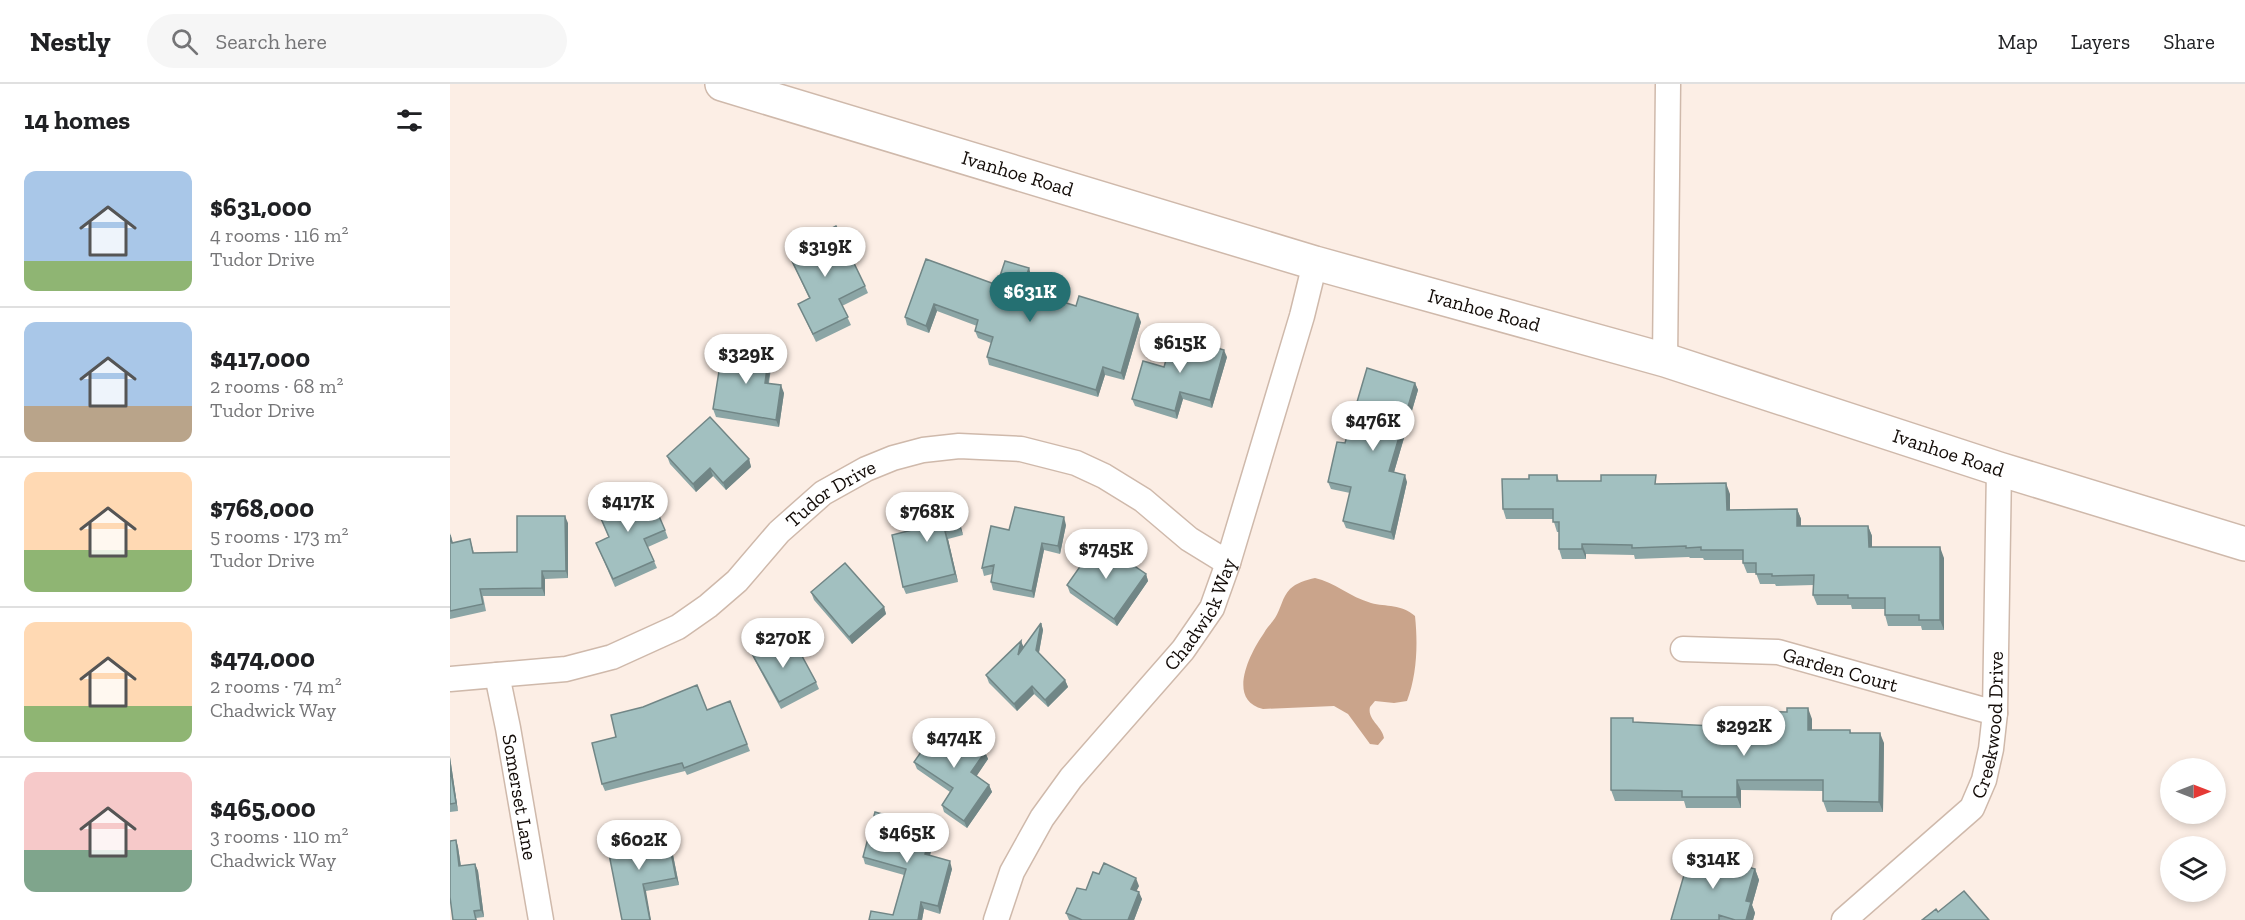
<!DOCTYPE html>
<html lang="en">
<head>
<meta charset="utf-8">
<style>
  :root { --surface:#fff; --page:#f6f6f6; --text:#202124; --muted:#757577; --line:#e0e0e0; --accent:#257072 }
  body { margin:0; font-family:"Zilla Slab",serif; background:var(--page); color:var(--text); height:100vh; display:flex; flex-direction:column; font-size:22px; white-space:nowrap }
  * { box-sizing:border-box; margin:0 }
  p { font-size:20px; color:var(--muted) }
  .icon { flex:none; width:33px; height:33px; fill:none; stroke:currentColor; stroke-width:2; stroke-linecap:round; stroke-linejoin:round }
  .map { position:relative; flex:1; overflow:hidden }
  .panel { display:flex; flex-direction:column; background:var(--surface); width:450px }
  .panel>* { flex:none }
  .needle { width:39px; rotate:90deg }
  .fabs { position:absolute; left:1710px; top:674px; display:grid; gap:12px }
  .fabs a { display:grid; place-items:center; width:66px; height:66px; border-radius:50%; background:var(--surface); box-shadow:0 3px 9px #0003; font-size:30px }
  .price { position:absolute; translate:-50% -51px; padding:0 14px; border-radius:21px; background:#fff; color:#222; font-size:20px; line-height:39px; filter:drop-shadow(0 2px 3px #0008) }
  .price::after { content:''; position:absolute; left:50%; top:36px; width:18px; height:14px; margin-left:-9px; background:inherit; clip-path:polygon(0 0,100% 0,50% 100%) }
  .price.current { background:var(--accent); color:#fff }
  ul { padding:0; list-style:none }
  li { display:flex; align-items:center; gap:18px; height:150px; padding:0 24px }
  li+li { border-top:2px solid var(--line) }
  li span { display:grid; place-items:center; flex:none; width:168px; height:120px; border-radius:12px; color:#555 }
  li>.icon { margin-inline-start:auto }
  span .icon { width:72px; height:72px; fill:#fffc; stroke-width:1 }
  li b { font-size:26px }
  h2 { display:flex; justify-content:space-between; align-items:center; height:72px; padding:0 24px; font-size:26px }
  header { display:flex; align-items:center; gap:36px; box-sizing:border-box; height:84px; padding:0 30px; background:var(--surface); border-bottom:2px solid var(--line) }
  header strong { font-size:28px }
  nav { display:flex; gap:33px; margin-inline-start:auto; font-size:21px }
  .search { width:420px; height:54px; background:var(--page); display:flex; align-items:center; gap:15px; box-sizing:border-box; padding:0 21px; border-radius:33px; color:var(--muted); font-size:22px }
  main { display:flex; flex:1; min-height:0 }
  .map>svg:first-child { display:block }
  .water { fill:#caa48b }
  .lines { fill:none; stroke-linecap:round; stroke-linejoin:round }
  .street-casing { stroke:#cfb9ab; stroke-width:27 }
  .secondary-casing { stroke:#cfb9ab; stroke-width:36 }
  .street { stroke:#fff; stroke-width:24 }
  .secondary { stroke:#fff; stroke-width:33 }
  .wall { fill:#8ba5a5 }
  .shaded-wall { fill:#718686 }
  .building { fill:#a2c0c0; stroke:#718686; stroke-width:1.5 }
  .labels { text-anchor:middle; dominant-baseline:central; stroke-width:4.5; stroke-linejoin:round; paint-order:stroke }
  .street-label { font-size:20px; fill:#120b07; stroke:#fff }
</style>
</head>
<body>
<header>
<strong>Nestly</strong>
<div class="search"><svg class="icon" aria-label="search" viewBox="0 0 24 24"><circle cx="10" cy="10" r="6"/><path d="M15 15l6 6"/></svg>Search here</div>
<nav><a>Map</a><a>Layers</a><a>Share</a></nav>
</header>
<main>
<section class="panel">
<h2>14 homes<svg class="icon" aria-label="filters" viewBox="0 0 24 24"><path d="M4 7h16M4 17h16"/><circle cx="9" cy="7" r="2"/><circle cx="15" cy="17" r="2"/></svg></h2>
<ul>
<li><span style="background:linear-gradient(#a9c7e8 75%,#8fb573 0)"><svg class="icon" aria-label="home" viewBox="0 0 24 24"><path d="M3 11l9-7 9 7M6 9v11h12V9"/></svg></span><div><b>$631,000</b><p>4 rooms · 116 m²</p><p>Tudor Drive</p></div></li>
<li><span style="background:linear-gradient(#a9c7e8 70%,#b9a48a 0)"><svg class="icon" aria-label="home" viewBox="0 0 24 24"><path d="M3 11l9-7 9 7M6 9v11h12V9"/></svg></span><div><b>$417,000</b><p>2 rooms · 68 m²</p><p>Tudor Drive</p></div></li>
<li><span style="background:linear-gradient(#ffd9b3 65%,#8fb573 0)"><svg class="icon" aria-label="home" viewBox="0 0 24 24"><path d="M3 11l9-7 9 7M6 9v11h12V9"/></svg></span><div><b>$768,000</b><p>5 rooms · 173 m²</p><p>Tudor Drive</p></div></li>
<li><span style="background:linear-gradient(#ffd9b3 70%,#8fb573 0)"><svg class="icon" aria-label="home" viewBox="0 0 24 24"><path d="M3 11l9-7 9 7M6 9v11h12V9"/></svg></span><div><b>$474,000</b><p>2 rooms · 74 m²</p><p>Chadwick Way</p></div></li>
<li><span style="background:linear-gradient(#f6c9c9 65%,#7fa58c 0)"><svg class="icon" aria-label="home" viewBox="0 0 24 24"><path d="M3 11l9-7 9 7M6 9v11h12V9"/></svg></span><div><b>$465,000</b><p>3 rooms · 110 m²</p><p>Chadwick Way</p></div></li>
</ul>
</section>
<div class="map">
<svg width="1795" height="836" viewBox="0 0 1795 836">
  <rect width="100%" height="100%" fill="#fceee5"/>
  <path class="water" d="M865 494C884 498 900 513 921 519 936 523 952 520 965 532 968 560 967 591 957 617L944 619 925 617 920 623C917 636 932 642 934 654L928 661 920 660 898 630 884 622 813 625C776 616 800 569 814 549 817 543 822 539 825 534 831 525 832 513 840 505 846 499 856 496 865 494Z"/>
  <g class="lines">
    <g class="street-casing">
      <g id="street">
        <path d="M1215 276 1218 0"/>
        <path id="s1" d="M1233 565 1328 568 1545 629"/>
        <path id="s2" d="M47 591 58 644 91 836"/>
        <path id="s3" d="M0 595 116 585 162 573 228 543 258 522 287 497 329 448 373 409 416 385 443 374 473 366 509 362 571 365 626 379 654 392 693 416 739 455 778 479"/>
        <path id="s4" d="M546 836 562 788 592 734 621 694 733 566 762 524 778 479 852 232 865 179"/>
        <path id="s5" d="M1394 836 1522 724 1534 696 1541 665 1545 629 1549 385"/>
      </g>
    </g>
    <g class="secondary-casing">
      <g id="secondary">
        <path id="s6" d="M272 0 865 179 1215 276 1549 385 1795 460"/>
      </g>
    </g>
    <use href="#street" class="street"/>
    <use href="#secondary" class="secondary"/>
  </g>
  <path class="wall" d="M337 167 415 202 418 209 392 222 401 241 366 258 348 220 359 214Z
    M476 175 547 201 579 184 581 192 577 207 626 222 691 238 674 296 655 291 648 313 539 281 537 273 541 259 528 254 525 247 527 242 487 227 479 249 457 241 455 233Z
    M319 269 322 277 319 299 334 309 329 343 266 333 263 325Z
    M777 273 762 324 733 315 727 335 685 322 682 315 714 283Z
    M965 299 968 306 944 388 957 398 944 456 896 444 893 437 900 409 881 405 878 398 895 359Z
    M217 372 299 375 301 383 276 406 263 392 246 408 220 380Z
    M1107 391 1109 397 1209 400 1280 410V426L1347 425 1351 435V442H1418L1422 452V463L1494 474V546H1472L1471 542H1438L1435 531V525H1402L1401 521H1367L1363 511V501L1326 502 1325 500H1310L1306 489H1297L1293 479V476H1254L1253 474H1240L1239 473 1185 475 1184 471 1136 470V475H1112L1109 465V448H1107L1103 435H1056L1053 425 1079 395Z
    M502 411 513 451 498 455 508 498 456 510 453 503 470 444Z
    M146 423 191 424 215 446 218 454 198 463 207 484 165 503 146 459 159 454Z
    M118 439V494L95 495V512H33L36 527 0 535V449L3 459 20 455 24 469 67 468Z
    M616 441 610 470 594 466 584 514 543 506 541 498 542 490 534 492 532 484Z
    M696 490 698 497 667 542 620 509 617 501Z
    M361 508 434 523 436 530 402 560 364 516Z
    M591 539 593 546 589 569 615 596 618 603 598 623 584 610 567 627 539 599 536 591 571 557 573 563Z
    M301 568H331L366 598 369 605 331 625 304 575Z
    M280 617 300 667 237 691 235 687 155 707 152 700 166 653 257 626Z
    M1362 635V646H1400L1401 649 1434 659 1433 728H1377L1373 717V707L1291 706V724H1236L1234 717H1165L1161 706 1185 639 1304 644Z
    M535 668 538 675 526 692 539 701 542 708 517 744 494 728 492 721 500 708 467 685 464 678Z
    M0 673 8 727 0 728Z
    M485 751 480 772 502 785 490 830 474 825 472 836H419L443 831 454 791 415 780 413 773Z
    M6 756 8 763 11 782 25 780 28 787 34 833 26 834 27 836H3Z
    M220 756 229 801 196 807 172 836Z
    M1305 785 1309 796 1302 821 1305 829 1303 836H1221Z
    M689 802 686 807 692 815 684 836H619L616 829 636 806Z"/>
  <path class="shaded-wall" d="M579 184 581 192 575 213 572 205Z
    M484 220 487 227 479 249 476 242Z
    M688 230 691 238 674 296 671 289Z
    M774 266 777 273 762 324 760 316Z
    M319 269 322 277 317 306 315 299Z
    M653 283 655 291 648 313 646 306Z
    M965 299 968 306 942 395 939 387Z
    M331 301 334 309 329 343 326 336Z
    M730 308 733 315 727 335 725 327Z
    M299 375 301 383 276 406 273 399Z
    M260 384 263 392 246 408 243 400Z
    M955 391 957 398 944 456 941 448Z
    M1276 399 1280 410V436L1277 426Z
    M502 411 505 418 513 451 510 444Z
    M1347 425 1351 435V452L1347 442Z
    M115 432 118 439V494L116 487Z
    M614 433 616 441 610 470 608 462Z
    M1418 442 1422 452V474L1419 463Z
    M495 447 498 455 508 498 505 490Z
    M592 459 594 466 584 514 582 507Z
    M1132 460 1136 470V475L1132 465Z
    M1490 463 1494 474V546L1490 536Z
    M92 487 95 495V512L92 504Z
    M696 490 698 497 667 542 664 535Z
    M434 523 436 530 402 560 399 553Z
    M591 539 593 546 588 573 586 566Z
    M571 557 574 564 568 571Z
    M615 596 618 603 598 623 595 616Z
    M582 602 584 610 567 627 564 620Z
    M1358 624 1362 635V657L1358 646Z
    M1430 649 1434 659 1433 728 1429 718Z
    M535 668 538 675 524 696 521 688Z
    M0 673 8 727 6 719 0 683Z
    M1287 696 1291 706V724L1287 713Z
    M539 701 542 708 517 744 514 737Z
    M483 744 485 751 478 778 475 770Z
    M217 748 220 756 229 801 226 794Z
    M6 756 8 763 12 790 9 782Z
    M500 777 502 785 490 830 488 822Z
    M25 780 28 787 34 833 31 826Z
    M1305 785 1309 796 1302 821 1305 829 1303 836H1296V817Z
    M686 794 689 802 684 812 681 805Z
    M193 800 196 807 201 836H200Z
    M689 808 692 815 684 836H678Z
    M471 818 474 825 472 836H468Z"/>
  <path class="building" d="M386 142 415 202 389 215 398 233 363 250 348 220 360 214 337 167Z
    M476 175 547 201 555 177 579 184 572 205 626 222 629 212 688 230 671 289 653 283 646 306 537 273 543 253 525 247 528 236 484 220 476 242 455 233Z
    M723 251 774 266 760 316 730 308 725 327 682 315 693 277 714 283Z
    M273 262 319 269 315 299 331 301 326 336 263 325Z
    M917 284 965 299 939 387 955 391 941 448 893 437 901 403 878 398 887 358 895 359Z
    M260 333 299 375 273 399 260 384 243 400 217 372Z
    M1079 391H1107V397H1151V391H1206L1205 400 1276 399 1277 426 1347 425V442H1418L1419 463H1490V536H1469V531H1435V514H1398V511H1363L1364 491 1322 492V490H1306V479H1293V466H1251V463L1236 464V462L1182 464V461L1132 460V465H1109V438H1103V425H1053L1052 395H1079Z
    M183 406 191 424 203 418 215 446 194 455 204 477 163 495 146 459 159 453 146 423Z
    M502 411 510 444 495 447 505 490 453 503 442 451 470 444 464 420Z
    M565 423 614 433 608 462 592 459 582 507 541 498 544 481 532 484 541 442 559 446Z
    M67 432H115L116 487H92V504L30 505 33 520 0 527V451L2 459 20 455 23 469 67 468Z
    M648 457 696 490 664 535 617 501Z
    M395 479 434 523 399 553 361 508Z
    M591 539 586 566 615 596 595 616 582 602 564 620 536 591 571 557 568 571Z
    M324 555 331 568 346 561 366 598 329 618 301 568Z
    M247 601 257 626 280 617 297 660 234 684 232 679 152 700 142 659 166 653 161 631 193 623Z
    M1337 624H1358V646H1400V649H1430L1429 718 1373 717V696H1287V713H1232V707L1161 706V634H1183V638L1304 644V627L1337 628Z
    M492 638 535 668 521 688 539 701 514 737 492 721 503 704 464 678Z
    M0 683 6 719 0 720Z
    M425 728 483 744 475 770 500 777 488 822 471 818 468 836H419L421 827 443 831 456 785 413 773Z
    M217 748 226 794 193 800 200 836H172L157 760Z
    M6 756 9 782 25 780 31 826 24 827 26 836H3L0 813V757Z
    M1241 767 1305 785 1296 817 1301 818 1296 836H1285L1269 831V836H1221Z
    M654 779 686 794 681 805 689 808 678 836H632L616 829 627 804 636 806 643 788 649 790Z
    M1514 807 1539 836H1472L1486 825 1488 828Z"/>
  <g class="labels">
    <g class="street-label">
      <text stroke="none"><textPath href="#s6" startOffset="309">Ivanhoe Road</textPath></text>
      <text stroke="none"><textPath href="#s6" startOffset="795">Ivanhoe Road</textPath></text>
      <text stroke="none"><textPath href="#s6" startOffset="1281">Ivanhoe Road</textPath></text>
      <text stroke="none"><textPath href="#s3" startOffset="441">Tudor Drive</textPath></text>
      <text stroke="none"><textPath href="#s4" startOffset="372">Chadwick Way</textPath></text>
      <text stroke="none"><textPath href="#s1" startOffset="160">Garden Court</textPath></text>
      <text stroke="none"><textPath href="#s5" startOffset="256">Creekwood Drive</textPath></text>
      <text stroke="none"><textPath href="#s2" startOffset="124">Somerset Lane</textPath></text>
    </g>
  </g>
</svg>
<div class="fabs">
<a><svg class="needle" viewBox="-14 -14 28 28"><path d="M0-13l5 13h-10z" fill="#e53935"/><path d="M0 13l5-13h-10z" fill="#757577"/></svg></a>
<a><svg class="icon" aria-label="layers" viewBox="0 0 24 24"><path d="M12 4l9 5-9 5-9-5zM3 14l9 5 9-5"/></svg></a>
</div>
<b class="price" style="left:375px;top:194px">$319K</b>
<b class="price current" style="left:580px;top:239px">$631K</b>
<b class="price" style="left:730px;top:290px">$615K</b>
<b class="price" style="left:296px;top:301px">$329K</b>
<b class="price" style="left:923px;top:368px">$476K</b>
<b class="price" style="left:178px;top:449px">$417K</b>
<b class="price" style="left:477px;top:459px">$768K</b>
<b class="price" style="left:656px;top:496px">$745K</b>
<b class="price" style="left:333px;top:585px">$270K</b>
<b class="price" style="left:1294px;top:673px">$292K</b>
<b class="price" style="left:504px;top:685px">$474K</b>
<b class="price" style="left:457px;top:780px">$465K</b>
<b class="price" style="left:189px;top:787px">$602K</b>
<b class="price" style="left:1263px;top:806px">$314K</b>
</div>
</main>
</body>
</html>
